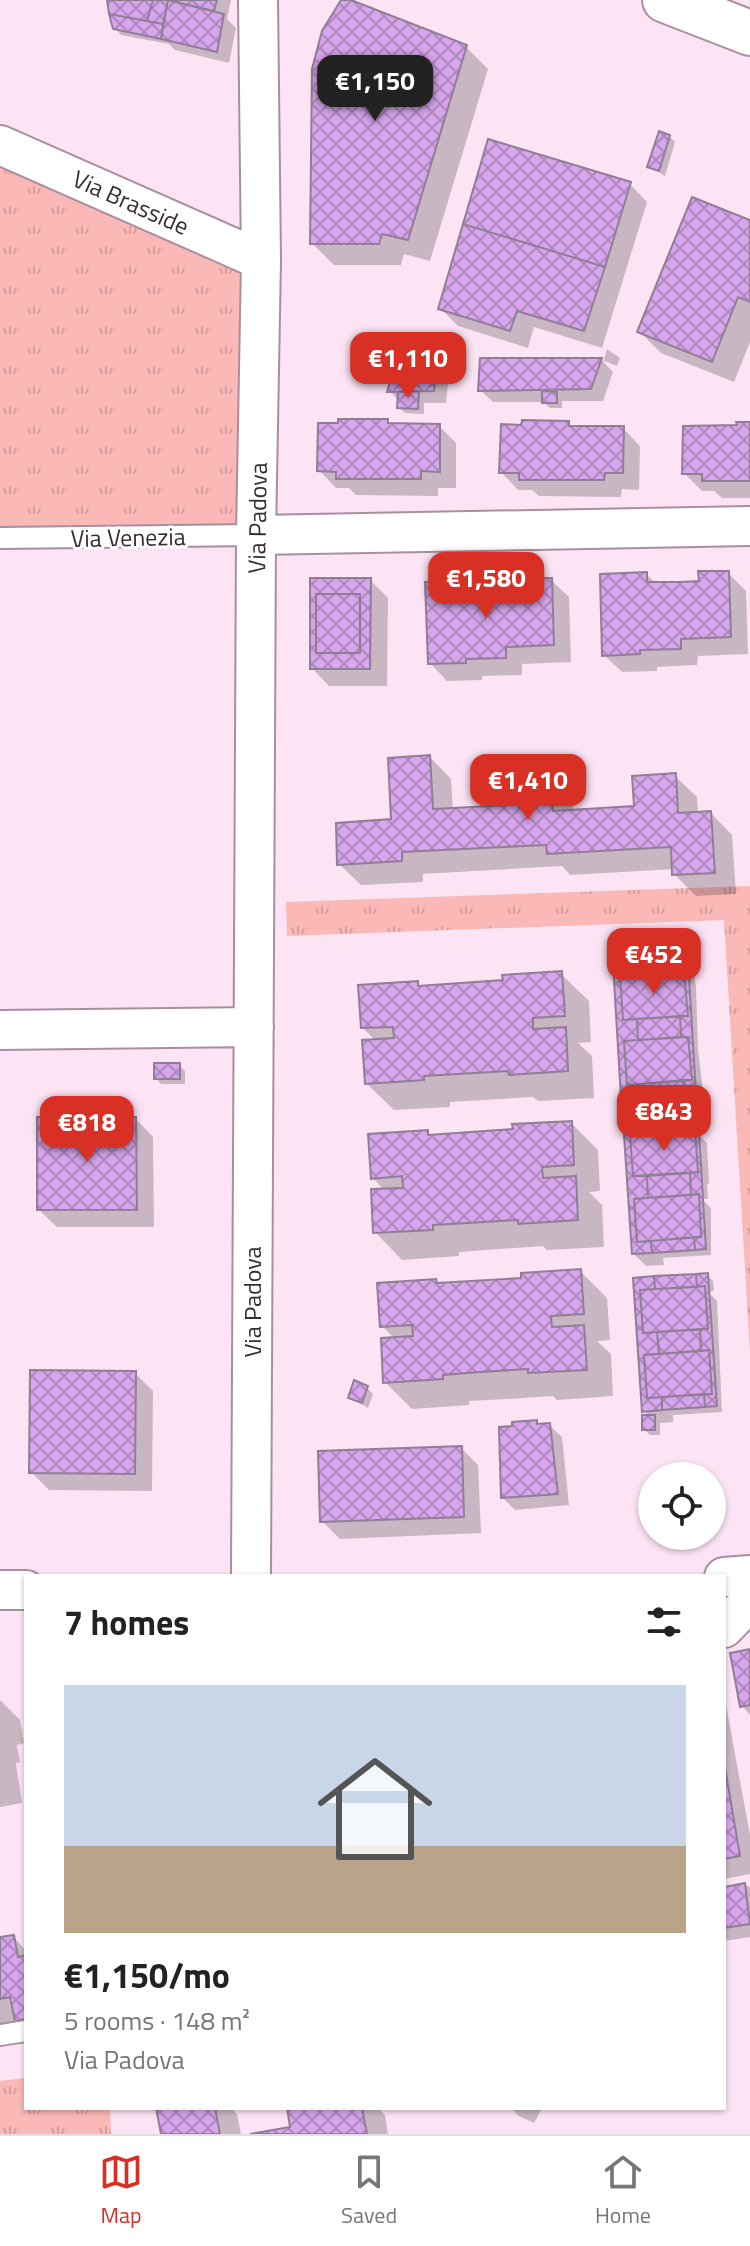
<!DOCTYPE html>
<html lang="en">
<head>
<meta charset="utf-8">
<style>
  :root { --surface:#fff; --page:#f6f6f6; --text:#222; --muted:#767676; --line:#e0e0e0; --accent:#d93025 }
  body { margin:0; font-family:"Titillium Web",sans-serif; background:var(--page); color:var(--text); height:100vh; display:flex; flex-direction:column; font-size:30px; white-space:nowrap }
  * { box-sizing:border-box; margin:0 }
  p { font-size:26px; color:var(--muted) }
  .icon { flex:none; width:44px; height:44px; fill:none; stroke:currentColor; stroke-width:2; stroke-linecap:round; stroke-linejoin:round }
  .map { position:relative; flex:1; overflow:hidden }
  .drawer { position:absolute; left:24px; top:1574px; width:702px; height:536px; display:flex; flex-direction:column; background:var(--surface); border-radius:0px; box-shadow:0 2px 6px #0004 }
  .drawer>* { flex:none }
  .controls { position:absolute; left:638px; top:1462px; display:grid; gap:16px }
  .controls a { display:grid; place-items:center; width:88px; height:88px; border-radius:50%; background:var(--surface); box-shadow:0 2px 6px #0004; font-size:40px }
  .price { position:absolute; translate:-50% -68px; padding:0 18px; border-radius:16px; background:var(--accent); color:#fff; font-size:26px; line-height:52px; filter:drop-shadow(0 2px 4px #0008) }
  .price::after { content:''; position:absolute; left:50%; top:48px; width:24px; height:18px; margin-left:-12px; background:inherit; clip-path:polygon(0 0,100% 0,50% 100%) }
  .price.current { background:#222; color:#fff }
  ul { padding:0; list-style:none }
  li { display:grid; align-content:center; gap:16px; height:424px; padding:0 40px }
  li span { display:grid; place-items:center; height:248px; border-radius:0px; color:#555 }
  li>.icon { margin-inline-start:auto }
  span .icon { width:144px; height:144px; fill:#fffc; stroke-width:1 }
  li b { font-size:34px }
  h2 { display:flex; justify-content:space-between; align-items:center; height:96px; padding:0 40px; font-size:34px }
  .menu { display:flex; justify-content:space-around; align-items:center; height:112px; border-top:2px solid var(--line); background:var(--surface); font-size:22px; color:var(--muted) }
  .menu a { display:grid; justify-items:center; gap:4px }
  .menu .current { color:var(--accent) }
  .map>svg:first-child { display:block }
  .park { fill:url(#park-tufts) }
  .shadow { fill:#0003 }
  .building { fill:url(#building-cross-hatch); stroke:#8f7e96; stroke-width:2 }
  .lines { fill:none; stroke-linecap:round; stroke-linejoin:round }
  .service-casing { stroke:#a98ea1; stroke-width:24 }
  .minor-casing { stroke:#a98ea1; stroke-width:42 }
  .primary-casing { stroke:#a98ea1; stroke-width:48 }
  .service { stroke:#fff; stroke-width:20 }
  .minor { stroke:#fff; stroke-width:38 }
  .primary { stroke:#fff; stroke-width:44 }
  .labels { text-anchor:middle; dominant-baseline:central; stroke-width:6; stroke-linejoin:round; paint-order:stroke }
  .street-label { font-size:24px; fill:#382d34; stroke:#fff }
</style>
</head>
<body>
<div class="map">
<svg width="750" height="2134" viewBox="0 0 750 2134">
  <defs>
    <pattern id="park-tufts" width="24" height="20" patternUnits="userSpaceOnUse" patternTransform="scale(2)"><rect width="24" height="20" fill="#fab8b7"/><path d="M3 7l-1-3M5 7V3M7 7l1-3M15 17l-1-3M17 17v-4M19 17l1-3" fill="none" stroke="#d79e9e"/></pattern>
    <pattern id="building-cross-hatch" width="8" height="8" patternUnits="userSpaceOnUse" patternTransform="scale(2)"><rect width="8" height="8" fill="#d7a5eb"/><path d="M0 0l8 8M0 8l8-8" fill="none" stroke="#af87bf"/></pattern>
  </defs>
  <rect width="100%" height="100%" fill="#fce4f4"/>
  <path class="park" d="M0 145 261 260 256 535 0 538Z
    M750 886V1352L724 920 287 936 286 902Z
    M26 2078V2108H110L111 2134H0V2081Z"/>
  <path class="shadow" d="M109 0H231L227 19 236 28 229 63 175 50 169 44 121 35 115 28Z
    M343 0 466 47 488 69 430 261 404 254 401 265H334L312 243Z
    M669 136 675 142 665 176 650 167Z
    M630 184 647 202 602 348 534 327 528 348 458 326 440 308Z
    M750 222V342L734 382 661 353 640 332Z
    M607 349 620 358 617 366 602 360 613 372 603 401H562V408H550L543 402H493L480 390 482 360H604Z
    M437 361 449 373 446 403H424V414L405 413 399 408 400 401 389 391Z
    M387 421 392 426H439L456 443V488H438V496L356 495 349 488H336L319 470Z
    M568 423 573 428H623L640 446 639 490 622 489 621 497 539 496 532 490H518L501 472Z
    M750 425V498H722L714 491H702L684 473Z
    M728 573 746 591 748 654 698 656 697 665 657 667V671L622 672 604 655 646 574 657 584 701 583Z
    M370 580 388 598 387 686H329L312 668Z
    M551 580 569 597 571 662 522 664V675L482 676V680L447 681 430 663 472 582 483 593 526 592Z
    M430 757 451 779 453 810 512 807 551 773 572 795 573 812 636 808 675 776 697 797 698 814 711 813 732 835 736 894 696 896 674 874V869L570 875 562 866 423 874V882L361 885 339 864 393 821Z
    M687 962 693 968 696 987 698 1049 703 1092H700L701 1098 653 1102V1108L635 1110 623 1097 615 966Z
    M561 974 589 1001 591 1042 578 1043 592 1056 594 1098 538 1101 533 1097 450 1102V1107L394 1110 366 1083 376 1041 363 1028 417 983 421 987 505 982Z
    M179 1065 185 1071V1084H161L156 1078Z
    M697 1118 703 1124 704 1134H698L707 1143 709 1184H707L708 1199H702L711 1208V1255L663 1258 664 1265 646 1266 634 1254 625 1123Z
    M136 1119 153 1137 154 1227H57L39 1210Z
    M571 1123 598 1150 600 1191 589 1192 602 1205 604 1247 547 1250 543 1246 459 1252V1256L402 1260 375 1232 385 1191 373 1178 427 1132 431 1137 515 1131Z
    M580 1271 607 1298 610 1340 597 1341 611 1354 613 1396 557 1400 553 1396 508 1399 469 1401V1405L412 1409 385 1382 395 1339 382 1326 436 1281 440 1285 524 1280Z
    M707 1275 713 1281 714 1291 708 1292 717 1301 722 1412 673 1415V1422L660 1423V1435H650L644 1429 650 1417 644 1411 635 1280Z
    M135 1373 153 1391 152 1491 49 1490 31 1472Z
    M367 1388 373 1394 368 1408 350 1397Z
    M536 1423 540 1426 549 1425 562 1437 569 1505 515 1510 503 1498Z
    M461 1448 478 1465 481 1533 340 1539 322 1521Z
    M750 1651V1715L742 1706Z
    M724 1694 750 1835V1874L724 1879Z
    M0 1700 20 1720 24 1743 17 1745 20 1762 16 1763 22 1803 0 1807Z
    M745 1885 750 1887V1937L724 1941V1889Z
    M13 1937 26 1950V2029L0 2030V1939Z
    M158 2108H231L237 2114 241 2134H163Z
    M289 2108H378L385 2115 388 2134H262L293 2128Z
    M515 2108H539L541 2110 534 2123 519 2116 513 2110Z"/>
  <path class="building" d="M107 0H153L147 21 109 14Z
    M153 0H168L163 24 147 21Z
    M167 0H217L214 11Z
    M168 0 224 14 217 52 161 39Z
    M341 0H351L467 45 408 240 382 234 379 244H310L312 69 322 31Z
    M109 14 163 24 161 39 113 29Z
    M659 131 670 135 659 171 647 167Z
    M488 139 631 182 605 267 463 224Z
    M692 197 750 220V302L738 297 712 362 637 332Z
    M463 224 605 267 584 331 517 311 510 331 438 309Z
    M397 358 438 359 434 391 387 392Z
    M480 358H602L591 389 478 391Z
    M419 391 418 409 397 408 398 392Z
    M542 391 557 392V403H542Z
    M338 419H388V423L440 424V472L421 471V479H336V472L317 471 318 423H338Z
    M522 420 569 421V426H624L623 473H605L604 480H519V473H499L501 424 521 425Z
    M736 422H750V481H702V474H682L683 426 737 425Z
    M698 571H729L731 637 681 639V649L640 650V654L602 656 600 574 647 572V582H680L699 581Z
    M310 578H371L370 669H310Z
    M524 578H552L554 645 506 647V658L466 659V663L428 664 425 582 473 580V591H506L524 590Z
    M316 594H360V653H316Z
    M430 755 433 809 510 805 507 774 551 771 553 811 634 806 632 776 676 773 678 813 711 811 715 873 672 875 671 847 547 854 546 845 402 852V861L337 865 336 823 391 819 388 758Z
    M688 960 696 1093 685 1094 684 1080H692L688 1037H681L680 1016H688L684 973H677L676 961Z
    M676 961 677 973 634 975V963Z
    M634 963V975L620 976 623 1020 637 1019 638 1040 624 1041 627 1085 641 1084 642 1097 621 1098 613 964Z
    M562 971 565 1016 533 1018V1029L566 1027 568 1071 509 1075 508 1071 424 1076V1080L365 1084 362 1040 394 1038 393 1027 361 1028 358 985 418 981V986L503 980 502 975Z
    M684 973 688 1016 623 1020 620 976Z
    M680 1016 681 1037 638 1040 637 1019Z
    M688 1037 692 1080 627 1085 624 1041Z
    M154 1063H180V1079H154Z
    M684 1080 685 1094 642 1097 641 1084Z
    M698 1116 706 1249 695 1250 694 1237H701L699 1194 691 1195 690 1173 698 1172 695 1129H687V1117Z
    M37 1117H136L137 1210H37Z
    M687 1117V1129L644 1132 643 1119Z
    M643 1119 644 1132 630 1134 633 1176H647L648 1198 634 1199 637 1242 651 1241 652 1253 632 1254 623 1121Z
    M572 1121 574 1165 542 1167 543 1178 576 1176 578 1220 518 1224V1220L433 1225V1230L373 1233 371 1189 403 1188 402 1176 371 1179 368 1134 428 1130V1135L513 1129 512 1124Z
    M695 1129 698 1172 633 1176 630 1134Z
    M690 1173 691 1195 648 1198 647 1176Z
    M699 1194 701 1237 637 1242 634 1199Z
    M694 1237 695 1250 652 1253 651 1241Z
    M581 1269 584 1314 551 1316 552 1327 584 1325 587 1370 528 1373V1369L480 1372 443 1375V1379L383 1383 381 1338 413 1336 412 1325 380 1327 377 1283 436 1279 437 1283 521 1278V1273Z
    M708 1273 717 1406 705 1407 704 1394H712L709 1350 701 1351 700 1329H708L705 1286 697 1287 696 1274Z
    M696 1274 697 1287 655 1289 654 1276Z
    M654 1276 655 1289 640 1290 643 1333 657 1332 659 1351V1354L644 1355 647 1398 662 1397V1410L642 1412 633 1278Z
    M705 1286 708 1329 643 1333 640 1290Z
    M700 1329 701 1351 659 1354 657 1332Z
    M709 1350 712 1394 647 1398 644 1355Z
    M30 1370 136 1371 135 1474 29 1473Z
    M354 1380 368 1386 362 1403 348 1398Z
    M704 1394 705 1407 662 1410V1397Z
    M642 1415H655V1430H642Z
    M537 1420V1424L550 1423 558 1494 501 1498 499 1427 512 1426V1422Z
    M462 1446 464 1517 320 1522 318 1451Z
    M750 1649V1705L740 1707 730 1653Z
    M724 1762 740 1856 724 1859Z
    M745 1883 750 1924 724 1928V1887Z
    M14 1935 18 1957 26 1955V2019L15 2021 10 1997 0 1999V1937Z
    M156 2108H215L220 2134H161Z
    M287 2108H362L367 2134H250L290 2127Z"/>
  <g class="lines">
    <g class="service-casing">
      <path id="service" d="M0 538 256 535
        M0 2035 26 2031"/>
    </g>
    <g class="minor-casing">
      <path id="minor" d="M0 145 261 260
        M256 535 750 526
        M0 1030 254 1027
        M251 1576 256 535 261 260 258 0
        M724 1577 750 1575
        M0 1590H26
        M724 1628 750 1601"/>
    </g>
    <g class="primary-casing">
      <path id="primary" d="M665 0 750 33"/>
    </g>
    <use href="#service" class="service"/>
    <use href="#minor" class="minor"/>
    <use href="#primary" class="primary"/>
  </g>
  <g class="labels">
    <g class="street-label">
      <text transform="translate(131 202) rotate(24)">Via Brasside</text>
      <text transform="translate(257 518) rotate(-89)">Via Padova</text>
      <text transform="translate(128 537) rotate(-1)">Via Venezia</text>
      <text transform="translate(252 1302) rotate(-90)">Via Padova</text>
    </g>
  </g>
</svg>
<div class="controls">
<a><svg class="icon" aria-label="locate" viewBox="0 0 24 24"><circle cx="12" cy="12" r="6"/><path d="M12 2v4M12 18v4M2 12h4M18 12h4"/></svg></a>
</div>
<b class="price current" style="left:375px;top:123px">€1,150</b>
<b class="price" style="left:408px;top:400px">€1,110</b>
<b class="price" style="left:486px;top:620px">€1,580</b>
<b class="price" style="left:528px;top:822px">€1,410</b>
<b class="price" style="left:654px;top:996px">€452</b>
<b class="price" style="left:664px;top:1153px">€843</b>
<b class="price" style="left:87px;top:1164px">€818</b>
<section class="drawer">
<h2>7 homes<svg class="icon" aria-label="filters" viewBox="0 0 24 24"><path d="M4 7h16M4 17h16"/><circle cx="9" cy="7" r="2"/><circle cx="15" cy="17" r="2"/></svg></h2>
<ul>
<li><span style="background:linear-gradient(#c9d6e8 65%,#b9a48a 0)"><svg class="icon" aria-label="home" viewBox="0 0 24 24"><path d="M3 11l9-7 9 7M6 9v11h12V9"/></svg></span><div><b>€1,150/mo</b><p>5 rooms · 148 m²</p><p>Via Padova</p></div></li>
</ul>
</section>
</div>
<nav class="menu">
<a class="current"><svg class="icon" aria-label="map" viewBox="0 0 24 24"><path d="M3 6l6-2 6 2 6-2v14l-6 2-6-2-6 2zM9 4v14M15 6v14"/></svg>Map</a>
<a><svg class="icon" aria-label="saved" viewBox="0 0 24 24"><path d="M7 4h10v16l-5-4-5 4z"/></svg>Saved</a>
<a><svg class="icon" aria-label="home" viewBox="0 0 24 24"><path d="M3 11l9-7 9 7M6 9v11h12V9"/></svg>Home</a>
</nav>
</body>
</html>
